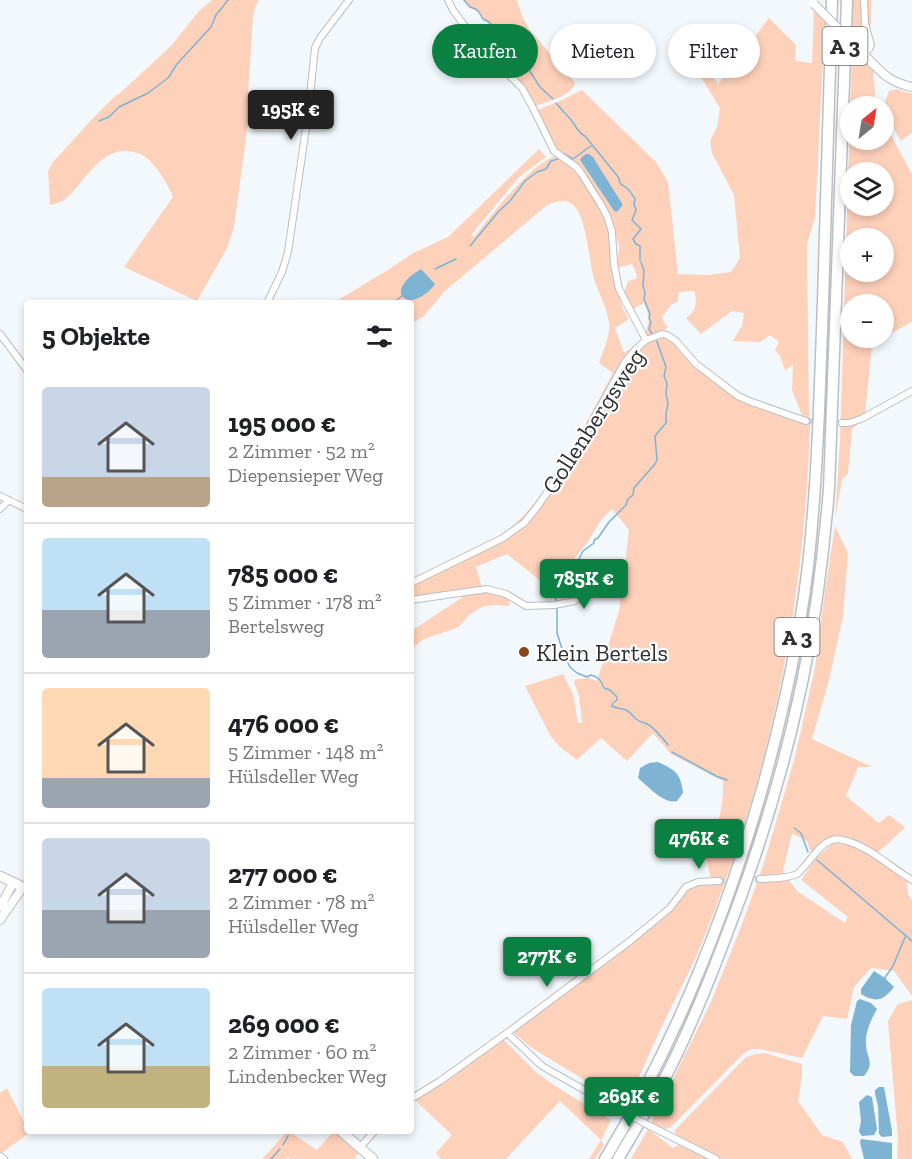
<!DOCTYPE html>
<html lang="de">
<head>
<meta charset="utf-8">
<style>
  :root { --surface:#fff; --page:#f6f6f6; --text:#202124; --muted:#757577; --line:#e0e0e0; --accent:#0b8043 }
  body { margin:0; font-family:"Zilla Slab",serif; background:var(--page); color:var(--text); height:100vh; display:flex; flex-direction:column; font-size:22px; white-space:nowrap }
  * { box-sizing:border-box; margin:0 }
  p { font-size:20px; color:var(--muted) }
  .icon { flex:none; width:33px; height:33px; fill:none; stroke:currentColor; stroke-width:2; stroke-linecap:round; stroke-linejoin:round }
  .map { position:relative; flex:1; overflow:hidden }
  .panel { position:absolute; left:24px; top:300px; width:390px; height:834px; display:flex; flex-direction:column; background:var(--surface); border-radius:6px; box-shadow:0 3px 9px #0003 }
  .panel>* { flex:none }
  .banner { position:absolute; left:432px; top:24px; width:390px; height:54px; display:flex; gap:12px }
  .needle { width:39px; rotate:30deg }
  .fabs { position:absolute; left:840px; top:96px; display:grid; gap:12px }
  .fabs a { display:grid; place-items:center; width:54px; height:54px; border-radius:50%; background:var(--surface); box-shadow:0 3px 9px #0003; font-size:30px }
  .price { position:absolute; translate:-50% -51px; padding:0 14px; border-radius:6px; background:var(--accent); color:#fff; font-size:20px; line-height:39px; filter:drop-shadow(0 2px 3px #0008) }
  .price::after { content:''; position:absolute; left:50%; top:36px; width:18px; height:14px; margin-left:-9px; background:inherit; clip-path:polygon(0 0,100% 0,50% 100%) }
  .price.selected { background:#222; color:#fff }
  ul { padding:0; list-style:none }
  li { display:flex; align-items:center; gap:18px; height:150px; padding:0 18px }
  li+li { border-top:2px solid var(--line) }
  li span { display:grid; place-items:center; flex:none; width:168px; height:120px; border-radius:6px; color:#555 }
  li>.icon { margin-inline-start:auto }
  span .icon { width:72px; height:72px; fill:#fffc; stroke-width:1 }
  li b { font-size:26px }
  h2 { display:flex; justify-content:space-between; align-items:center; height:72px; padding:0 18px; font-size:26px }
  .chip { padding:0 21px; border-radius:27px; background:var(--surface); box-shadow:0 3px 9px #0003; font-size:21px; line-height:54px }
  .chip.selected { background:var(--accent); color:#fff }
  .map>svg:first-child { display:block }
  .green { fill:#fed1bb; fill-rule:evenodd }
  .water { fill:#7eb3d4 }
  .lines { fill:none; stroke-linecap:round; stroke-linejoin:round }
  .stream { stroke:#7eb3d4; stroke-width:1.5 }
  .street-tunnel { stroke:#cbd0d3; stroke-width:6; stroke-dasharray:6 3; stroke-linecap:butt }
  .street-casing { stroke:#b9bfc3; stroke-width:8 }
  .secondary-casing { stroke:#b9bfc3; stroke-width:10 }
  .primary-casing { stroke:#b9bfc3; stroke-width:11 }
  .highway-casing { stroke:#b9bfc3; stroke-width:13 }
  .street { stroke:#fff; stroke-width:6 }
  .secondary { stroke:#fff; stroke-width:8 }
  .primary { stroke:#fff; stroke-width:9 }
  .highway { stroke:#fff; stroke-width:10 }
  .street-bridge-casing { stroke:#b9bfc3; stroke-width:8; stroke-linecap:butt }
  .secondary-bridge-casing { stroke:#b9bfc3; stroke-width:10; stroke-linecap:butt }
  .street-bridge { stroke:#fff; stroke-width:6 }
  .secondary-bridge { stroke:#fff; stroke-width:8 }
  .poi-dot { fill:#8a451d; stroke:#fff; stroke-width:2 }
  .labels { text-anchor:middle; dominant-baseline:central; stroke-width:4.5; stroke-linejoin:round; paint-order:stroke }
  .shield { fill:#fff; stroke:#6c6d6f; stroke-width:1.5 }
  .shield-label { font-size:22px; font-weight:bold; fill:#2d2f31 }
  .street-label { font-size:24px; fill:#2d2f31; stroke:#fff }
  .poi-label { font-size:24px; fill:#2d2f31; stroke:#fff; text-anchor:start }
</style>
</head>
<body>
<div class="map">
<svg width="912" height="1159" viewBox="0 0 912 1159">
  <rect width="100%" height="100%" fill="#f2f8fc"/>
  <path class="green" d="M212 0H259L255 7 253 17 248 94V123L234 227 227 248 197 301 124 267 173 197C168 184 153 159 140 154 102 139 87 182 63 201 59 203 54 204 50 205L48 171 53 162 94 117 115 96 119 94 171 46 199 11Z
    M463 0H517L522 16 529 29 575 83C571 97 548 101 535 106L501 63 511 51 488 23 482 19 478 12 470 8Z
    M853 0H871V25L863 30 866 43 865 48 852 34Z
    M814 9 825 20 815 218 807 244 809 420 803 418 792 390 793 365 785 370 780 356 775 350 779 342 770 335 760 342 733 341 742 326 744 313 732 311 701 334 686 318C696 312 698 302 694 291L679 292 678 301 671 305 662 317 665 324 668 327 663 332 643 337C650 325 650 316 644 303L631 310 624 292 628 281 636 279 637 275 632 264 617 268 619 246 609 213 583 172 553 147 537 110 558 102 582 90 656 162 668 182 678 274 709 275 731 272 740 258 734 195 712 153 710 141 717 127 720 108 701 77 671 38 680 33 718 84 769 18 796 45 795 61 812 63ZM589 154 593 157 623 205 617 212 614 211 580 160Z
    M852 48 873 68 876 106H850V140H884V122L912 174V322L884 337V304H850V338H883L872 344 865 414 856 417 858 424 852 429 848 474 842 479 835 519 840 442ZM850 172H884V206H850ZM850 238H884V272H850Z
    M897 89 912 94V133L901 141 889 120 885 101 889 91Z
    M539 149 546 157 519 177 471 235 474 237C490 217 533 160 557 156L579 174 603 214 610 231 616 288 624 311 629 319 615 328 624 353 633 347 635 348 576 448 531 513 510 533 499 537C547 504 585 424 613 373L599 363C603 351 611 335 609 323 607 306 597 291 593 275 589 259 586 215 573 205 565 198 556 202 547 205L445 291 424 316 411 324V303H333L388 270 413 253 448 237Z
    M661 337H665L673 342 739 399 747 404 810 424C806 566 783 709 738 844 729 873 718 901 707 930 696 961 679 990 665 1020 650 1050 638 1081 624 1111L617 1106 619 1101 532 1048 514 1033 515 1029 585 978 685 892 694 885 719 883 711 879 706 858 720 815 723 795V781L671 754 653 733 627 761 601 738 577 760 560 747 551 737 525 686 563 674 573 694 578 723 582 722 579 696 574 682 577 679 589 678 597 681 619 611 629 530 612 509 601 520 587 543 574 559 566 571 555 583 553 591 507 554 476 567 482 588 453 590 411 598V585L512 534 577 452 628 361 645 342Z
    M835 526 848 553 843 617 828 684 812 739 872 767H858L846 796 879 823 889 815 905 827 887 845 876 853 843 837 811 852 807 841 792 833 783 871 797 891 845 923 848 917 801 880 817 857 833 843C860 843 885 864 907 878L908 894 912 900V996L894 971 871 968 854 987 847 1019 823 1016 802 1058 760 1049H752L744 1053 670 1128 661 1129 651 1123 711 1002 741 927 764 863 795 757 815 668 825 591Z
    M493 592 509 597V606L494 605 482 607 469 615 459 627 424 639 411 649V631L463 597 460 594Z
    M912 1000V1159H897L898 1139 888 1021 898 1004Z
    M503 1039 537 1073 560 1089 611 1120 601 1140 604 1145 595 1159H589L601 1140 560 1101 506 1159H441L436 1153 452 1135 415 1100 454 1074Z
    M764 1053 802 1064V1076L798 1101 822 1135 843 1142 852 1159H722L678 1138 674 1131 746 1057 756 1054Z
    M7 1088 27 1128V1131L29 1133 2 1153 0 1152V1093Z
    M648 1129 673 1148 678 1145 708 1159H631Z
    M334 1131H336L360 1151 354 1159H290L288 1157 286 1159H262L287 1132 291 1133 317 1150Z"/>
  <path class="water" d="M586 154H589L593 157 623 205 617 212 614 211 580 160 582 157Z
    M421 269 435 284C431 291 418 301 409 300 406 300 403 297 401 295 400 282 412 275 421 269Z
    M658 762C675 770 681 773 683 793L677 801C663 804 649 787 638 778L640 768 649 763Z
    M874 971 885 978 894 987C883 1001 876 1003 861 994V989Z
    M860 999 871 1003 877 1009C871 1020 865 1032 866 1045 867 1059 875 1063 864 1076H854L850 1072 851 1025 857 1001Z
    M879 1087H884L892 1131V1136L882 1137 879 1134 878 1106 875 1094V1090Z
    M867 1095 872 1097 877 1129 874 1135 862 1136 859 1132 861 1121 859 1102Z
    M861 1139 892 1143V1159H864L860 1142Z"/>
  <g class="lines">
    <path class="stream" d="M464 0 470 7 476 9 479 12 483 19 489 22 524 67 529 70 540 87 553 99
      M556 103C561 109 566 114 571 120 576 126 578 133 585 136L619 178C619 185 623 185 628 189 631 192 633 196 635 199L634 204 636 210 632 220 641 229 633 239 636 244 640 246V260
      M99 121 109 117 119 107 148 93 168 78 177 64 211 27 216 15 228 0
      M564 154 573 159 591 146
      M470 246 499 211 510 201 525 181 537 172 546 169 551 161 558 159
      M641 262 644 271 643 286 645 293 644 299 650 314 649 318 651 322 649 329 653 335
      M435 269 456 259
      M393 303 402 296
      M556 603 555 594 558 589 568 580 583 551 594 543V540L598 538 609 522 626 505 628 499 633 495 634 488 655 464 657 460 655 436 666 423V414L668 403 666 394 667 383 664 376 666 367 656 339
      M557 608V633L563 652 570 667 577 673 587 677 591 675C599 677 601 681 604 688L610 690 617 697V700L613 703 612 706C617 709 621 708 626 710 630 712 633 716 636 719 640 722 645 723 649 725 653 727 666 742 668 745
      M672 752 716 776 727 780
      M794 828 801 833 808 852
      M817 860 912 941
      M884 979 893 966 906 935
      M283 1145 288 1136
      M271 1159 280 1149"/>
    <path class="street-tunnel" d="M806 421 833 423
      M719 881 760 879"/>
    <g class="street-casing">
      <path id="street" d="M448 0 453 10 477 43 522 88 532 106 554 151 576 167 581 173 600 203 607 216 612 232 614 264 619 289 646 340
        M864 55 869 49 871 45 865 24 864 0
        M267 303 282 272 288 252 308 114 315 48 320 38 349 0
        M0 334 27 370
        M842 423H849L861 419 912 391
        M0 496 27 509
        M0 509 9 500
        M411 583 503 538 524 523 537 507 577 449 625 362 635 350 646 340 662 334 667 335 676 341 696 364 738 396 749 401 806 421
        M411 600 487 589 506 594 526 606 554 605 575 601 581 597 588 587
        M760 879C771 878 787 879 797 874 799 873 802 869 804 867 814 856 825 835 843 840 869 846 890 867 912 880
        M507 1033 542 1066 618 1109
        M411 1099 440 1081 507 1033 630 941 670 908 686 887 698 882 719 881
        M650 1126 716 1159
        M360 1147 375 1131
        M0 1156 4 1159"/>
    </g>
    <g class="secondary-casing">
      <path id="secondary" d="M864 55C882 72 886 81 912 87
        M0 907 13 883
        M0 920 23 887"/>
    </g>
    <g class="primary-casing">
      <path id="primary" d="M0 876 27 889
        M341 1131 373 1159"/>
    </g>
    <g class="highway-casing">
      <path id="highway" d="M605 1159C675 1044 725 918 762 789 784 710 802 629 810 547 818 465 820 383 823 301 826 201 829 100 832 0
        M618 1159C635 1130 652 1102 668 1072 690 1029 708 984 725 939 768 829 800 715 817 598 822 562 826 525 829 489L847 0"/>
    </g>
    <use href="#street" class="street"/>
    <use href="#secondary" class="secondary"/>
    <use href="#primary" class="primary"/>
    <use href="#highway" class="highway"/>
    <g class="street-bridge-casing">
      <path id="street-bridge" d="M618 1109 650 1126"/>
    </g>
    <g class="secondary-bridge-casing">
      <path id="secondary-bridge" d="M814 4 864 55"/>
    </g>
    <use href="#street-bridge" class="street-bridge"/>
    <use href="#secondary-bridge" class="secondary-bridge"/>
  </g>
  <circle class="poi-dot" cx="524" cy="652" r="6"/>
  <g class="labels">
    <g class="shield">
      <rect x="822.5" y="27" width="45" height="38" rx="4.5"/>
      <rect x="774.5" y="618" width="45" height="38" rx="4.5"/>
    </g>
    <g class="shield-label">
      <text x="845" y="46">A 3</text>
      <text x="797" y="637">A 3</text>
    </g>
    <g class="street-label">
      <text transform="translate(593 421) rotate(-57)">Gollenbergsweg</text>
    </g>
    <g class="poi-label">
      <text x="536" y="652">Klein Bertels</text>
    </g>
  </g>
</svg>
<div class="fabs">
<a><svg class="needle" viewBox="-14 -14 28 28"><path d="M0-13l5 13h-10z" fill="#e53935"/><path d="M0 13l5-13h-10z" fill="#757577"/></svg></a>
<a><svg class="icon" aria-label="layers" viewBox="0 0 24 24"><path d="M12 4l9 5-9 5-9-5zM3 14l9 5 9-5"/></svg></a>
<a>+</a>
<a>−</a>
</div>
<b class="price selected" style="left:291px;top:141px">195K €</b>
<b class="price" style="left:584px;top:610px">785K €</b>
<b class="price" style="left:699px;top:870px">476K €</b>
<b class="price" style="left:547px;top:988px">277K €</b>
<b class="price" style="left:629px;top:1128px">269K €</b>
<div class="banner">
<a class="chip selected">Kaufen</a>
<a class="chip">Mieten</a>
<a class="chip">Filter</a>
</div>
<section class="panel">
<h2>5 Objekte<svg class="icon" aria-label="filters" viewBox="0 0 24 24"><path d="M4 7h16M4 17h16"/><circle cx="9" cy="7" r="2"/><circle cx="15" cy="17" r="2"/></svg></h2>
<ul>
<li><span style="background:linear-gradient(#c9d6e8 75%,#b9a48a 0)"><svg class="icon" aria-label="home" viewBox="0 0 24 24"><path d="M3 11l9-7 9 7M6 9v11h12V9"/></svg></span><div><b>195 000 €</b><p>2 Zimmer · 52 m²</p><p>Diepensieper Weg</p></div></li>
<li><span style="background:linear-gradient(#bfe0f5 60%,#9aa5b1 0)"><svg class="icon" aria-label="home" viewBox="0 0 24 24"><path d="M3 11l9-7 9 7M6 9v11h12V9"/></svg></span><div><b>785 000 €</b><p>5 Zimmer · 178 m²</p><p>Bertelsweg</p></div></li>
<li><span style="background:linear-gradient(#ffd9b3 75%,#9aa5b1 0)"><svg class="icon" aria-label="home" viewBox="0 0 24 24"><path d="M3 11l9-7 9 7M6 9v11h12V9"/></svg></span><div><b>476 000 €</b><p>5 Zimmer · 148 m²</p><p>Hülsdeller Weg</p></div></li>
<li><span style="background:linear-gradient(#c9d6e8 60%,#9aa5b1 0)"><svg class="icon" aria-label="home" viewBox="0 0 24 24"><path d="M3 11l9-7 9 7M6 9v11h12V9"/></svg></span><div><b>277 000 €</b><p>2 Zimmer · 78 m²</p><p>Hülsdeller Weg</p></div></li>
<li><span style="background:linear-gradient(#bfe0f5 65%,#c2b280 0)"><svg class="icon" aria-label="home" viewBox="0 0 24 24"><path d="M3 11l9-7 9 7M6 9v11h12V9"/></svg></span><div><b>269 000 €</b><p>2 Zimmer · 60 m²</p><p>Lindenbecker Weg</p></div></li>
</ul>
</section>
</div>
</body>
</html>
